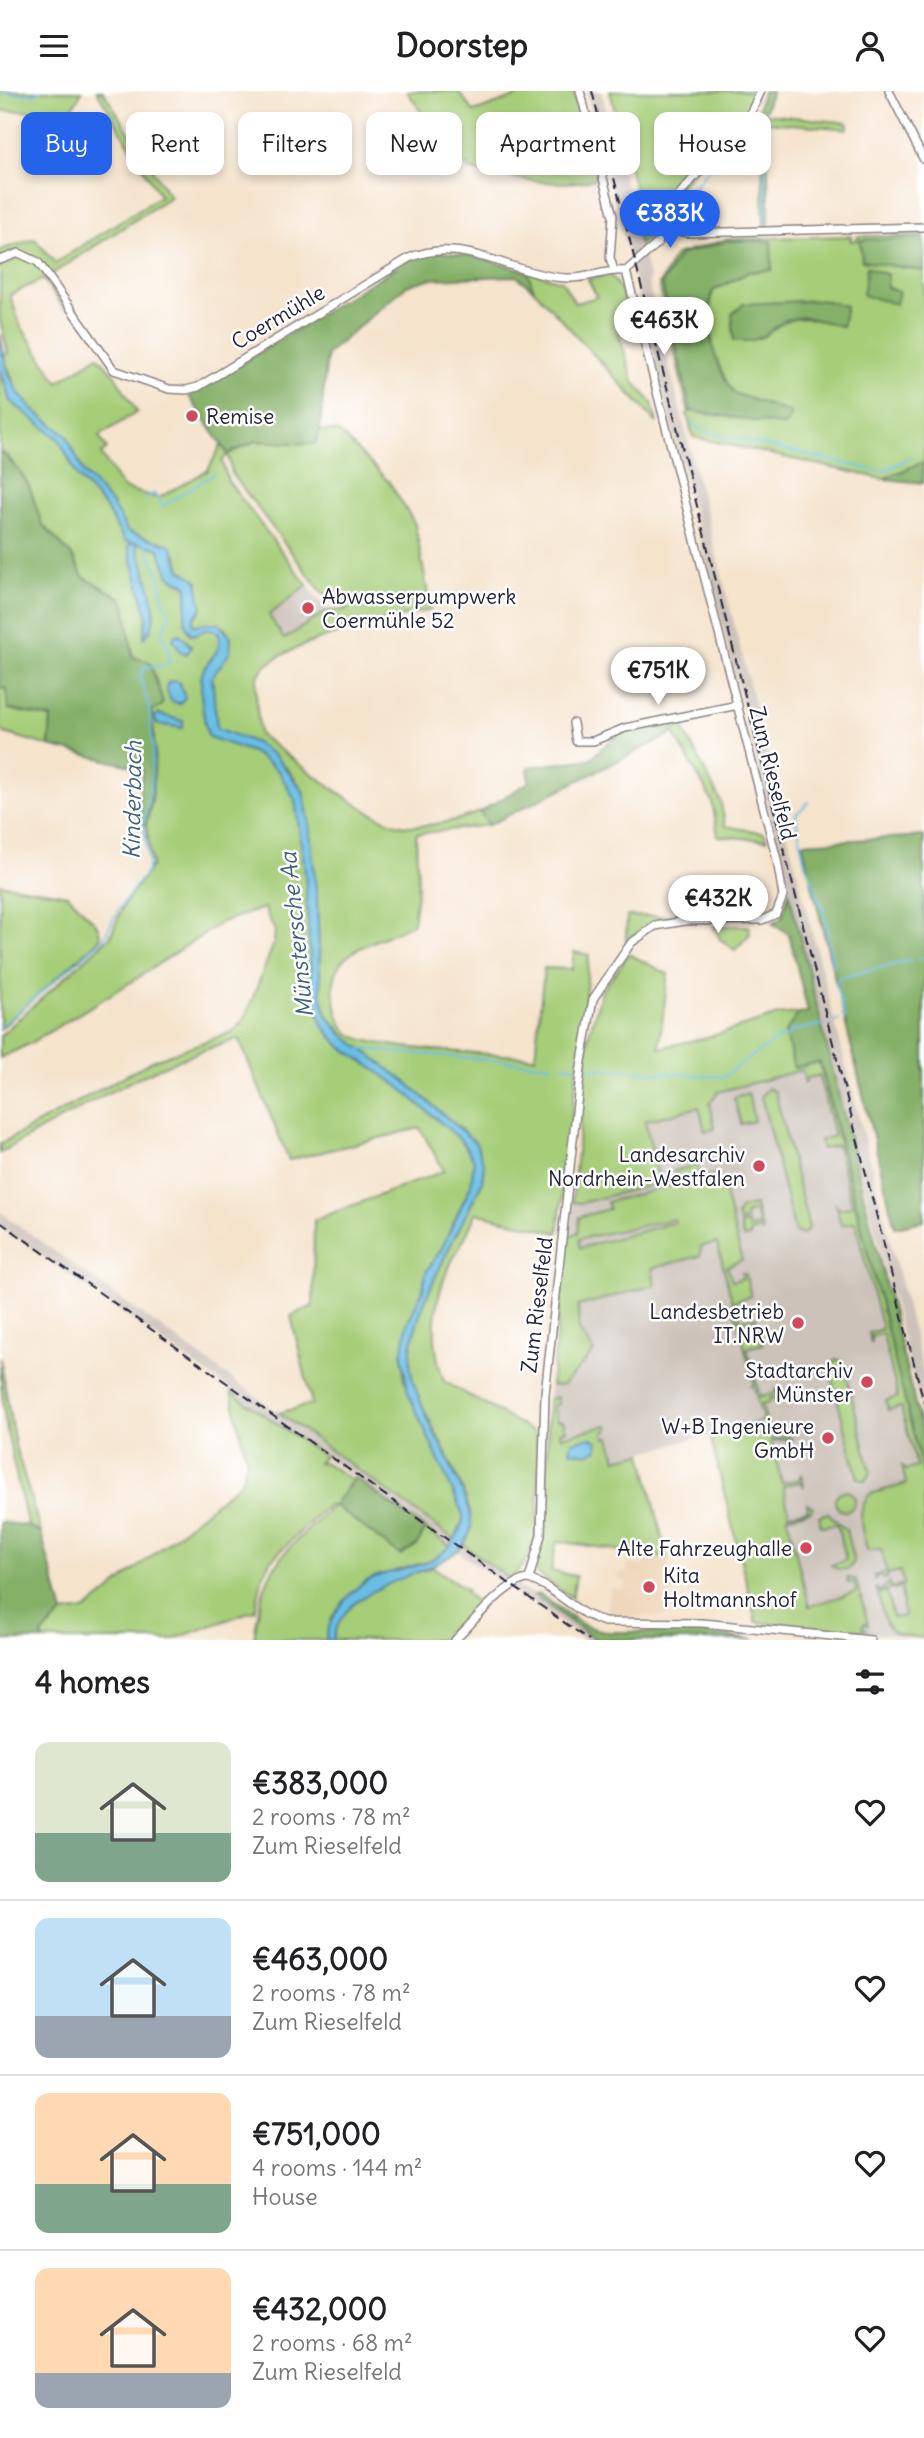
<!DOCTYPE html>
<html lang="en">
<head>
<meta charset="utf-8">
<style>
  :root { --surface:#fff; --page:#f2f2f2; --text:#202124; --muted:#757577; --line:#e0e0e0; --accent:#2563eb }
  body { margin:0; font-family:Delius,sans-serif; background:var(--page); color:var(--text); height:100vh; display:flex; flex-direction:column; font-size:26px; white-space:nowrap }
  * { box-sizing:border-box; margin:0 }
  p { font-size:23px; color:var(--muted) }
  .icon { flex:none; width:38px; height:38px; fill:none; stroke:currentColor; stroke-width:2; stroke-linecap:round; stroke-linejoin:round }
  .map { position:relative; height:1549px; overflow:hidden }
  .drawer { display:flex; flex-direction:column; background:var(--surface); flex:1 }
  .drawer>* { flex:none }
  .banner { position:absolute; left:21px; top:21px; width:882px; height:63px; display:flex; gap:14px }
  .price { position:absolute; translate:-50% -60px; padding:0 16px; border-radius:24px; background:#fff; color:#222; font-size:23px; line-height:46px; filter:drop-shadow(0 2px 4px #0008) }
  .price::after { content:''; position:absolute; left:50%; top:42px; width:21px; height:16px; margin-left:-10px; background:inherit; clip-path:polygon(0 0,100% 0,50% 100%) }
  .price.selected { background:var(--accent); color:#fff }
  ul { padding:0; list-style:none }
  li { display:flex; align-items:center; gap:21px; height:175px; padding:0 35px }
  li+li { border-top:2px solid var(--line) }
  li span { display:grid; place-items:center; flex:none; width:196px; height:140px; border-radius:14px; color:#555 }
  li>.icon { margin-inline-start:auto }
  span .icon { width:84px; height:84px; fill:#fffc; stroke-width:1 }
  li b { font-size:30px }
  h2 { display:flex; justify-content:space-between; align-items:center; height:84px; padding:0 35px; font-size:30px }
  .pill { padding:0 24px; border-radius:14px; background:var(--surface); box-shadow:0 4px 10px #0003; font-size:24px; line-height:63px }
  .pill.selected { background:var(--accent); color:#fff }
  header { display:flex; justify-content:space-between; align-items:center; height:91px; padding:0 35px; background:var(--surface); font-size:32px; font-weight:700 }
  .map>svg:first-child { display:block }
  .built { fill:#eed7bb }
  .industrial { fill:#ccc2b9 }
  .green { fill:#a6cd78; stroke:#64785a; stroke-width:2; fill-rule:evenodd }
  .forest { fill:#84b068; stroke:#536952; stroke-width:2 }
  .water { fill:#69bee5; stroke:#467090; stroke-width:2 }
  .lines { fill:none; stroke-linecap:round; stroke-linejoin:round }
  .stream { stroke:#69bee5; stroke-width:2 }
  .minor-casing { stroke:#8c8284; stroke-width:10 }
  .minor { stroke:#fff; stroke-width:7 }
  .rail { stroke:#22223b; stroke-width:2; stroke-dasharray:10 5; stroke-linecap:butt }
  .poi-dot { fill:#d1495b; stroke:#fff; stroke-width:2.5 }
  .labels { text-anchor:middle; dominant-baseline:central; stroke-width:5; stroke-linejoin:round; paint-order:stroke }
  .street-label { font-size:21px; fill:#22223b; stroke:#fff }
  .poi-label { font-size:21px; fill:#22223b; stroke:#fff; text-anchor:end }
  .water-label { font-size:23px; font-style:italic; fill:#3e607f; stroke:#fff }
</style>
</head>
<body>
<header><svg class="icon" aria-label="menu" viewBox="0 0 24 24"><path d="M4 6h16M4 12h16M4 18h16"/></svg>Doorstep<svg class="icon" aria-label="person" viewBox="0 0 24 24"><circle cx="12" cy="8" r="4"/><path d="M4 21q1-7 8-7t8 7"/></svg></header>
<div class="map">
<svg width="924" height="1549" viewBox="0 0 924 1549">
  <rect width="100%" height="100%" fill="#fff"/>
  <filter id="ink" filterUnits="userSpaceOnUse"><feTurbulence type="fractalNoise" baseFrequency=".0143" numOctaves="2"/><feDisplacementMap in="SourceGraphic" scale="14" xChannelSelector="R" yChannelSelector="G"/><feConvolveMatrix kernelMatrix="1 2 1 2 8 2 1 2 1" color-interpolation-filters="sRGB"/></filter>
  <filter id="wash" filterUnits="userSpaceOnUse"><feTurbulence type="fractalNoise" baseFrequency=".00686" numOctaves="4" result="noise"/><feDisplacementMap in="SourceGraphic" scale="28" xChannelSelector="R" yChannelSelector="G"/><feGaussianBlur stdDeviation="1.57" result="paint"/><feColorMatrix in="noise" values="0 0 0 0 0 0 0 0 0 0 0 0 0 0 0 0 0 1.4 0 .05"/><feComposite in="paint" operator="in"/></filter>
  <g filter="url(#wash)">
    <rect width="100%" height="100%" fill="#f5e3cc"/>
    <path class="built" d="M646 1464 667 1467 674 1495 668 1525 606 1526 611 1497 623 1499 625 1490 617 1488 618 1482H626L628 1473 644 1475Z"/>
    <path class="industrial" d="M587 0H601L649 185 648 192 924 1284V1332Z
      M307 494 327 520 284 549 269 524Z
      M822 970 924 1375V1547L815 1537 763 1330 546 1386V1329L581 1031Z
      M0 1121 455 1448 450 1455 0 1135Z
      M462 1453 523 1498 596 1549H585L527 1507 519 1509 516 1501 457 1460Z"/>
    <path class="green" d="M0 0H82L71 20H0Z
      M97 0H103L170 106 46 187 65 219 43 188 10 204 20 234 58 291 98 265 114 283 137 321 99 345 107 358 101 363 123 397 158 407 208 379 221 354 228 363 256 350 314 353 320 339 339 341 389 391 415 433 431 519C396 527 271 553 258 585 253 596 259 631 260 644 289 665 375 734 406 735 432 736 456 730 480 721L489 734 416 743 418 794 413 832C391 846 363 851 343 869 336 876 332 895 334 904 336 917 339 934 350 943 371 959 502 963 535 966L544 877 572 878 574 861 589 864C582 957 568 1048 558 1142L475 1122C471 1140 459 1155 451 1172 432 1211 429 1249 444 1290L537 1343C537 1389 550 1457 510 1488L462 1453C464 1449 469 1444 470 1439 478 1404 417 1320 410 1279 403 1234 462 1136 482 1091L484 1074 474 1050 406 991 346 947 327 924 321 903 317 810 309 729 303 700 289 679 256 652 217 638 212 586 227 565 231 546C215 521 212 539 193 534V528L199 522 198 490 181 479 178 466 168 453 128 441 84 382 66 344 32 318 17 300 4 266 8 261 0 230V159L35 148 55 172 160 105ZM228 363 232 383 320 499 347 519 327 520 284 548 269 524 307 494 228 390 222 370Z
      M407 0H458L474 21 515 6 522 0H573L592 75 599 87C556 99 510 86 467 78L470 73 463 75 449 51 443 54Z
      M610 0H756L754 10 717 56 659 117 656 140 640 154 627 104 635 98Z
      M765 23 848 32V38L767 31 769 134H764L761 29Z
      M924 144V147L861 149 863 170 924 180V372L883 388 693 346 687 323 691 320 688 319 659 194 675 164 727 148 851 145V150L857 149 858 145ZM679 163 771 179 749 181 713 200C706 223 712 286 734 302 749 312 774 316 791 322L691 320ZM744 213 845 215 842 235C816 228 797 222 773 236Z
      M527 180 562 190 575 212 597 206 588 188 611 184 621 200 632 233 618 239 633 290 652 312 657 332 534 199Z
      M0 275 10 310 59 348 78 386 105 416 125 450 133 451 128 455 147 524 144 545 155 521 135 451 159 458 169 485 186 494C191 512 178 530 191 544L208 538 218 541C224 561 210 565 203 580 198 593 204 635 209 646L252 661 267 671 279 681 295 709 305 780 312 903 322 934 339 954 397 994 461 1049 474 1069 471 1094 441 1159 426 1181 423 1199 407 1233 403 1286 464 1426 455 1449 279 1322 312 1313 291 1225 313 1215 314 1129 444 1080 420 1037 289 1069 239 948C154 972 76 1019 0 1062V1053L154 969 234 940 245 927 274 852 275 840 264 817 222 831 136 888 29 953 0 967V945L110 846 124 813 152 774 146 734 152 709 155 662 152 620 139 570 133 566 125 515 121 507 83 486 73 466 42 433 29 395 7 364 0 361ZM179 543 191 554 186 563 178 557 174 546Z
      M0 596 6 598 8 618 51 627 49 655 4 642 0 635Z
      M688 628 684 639 721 711 725 735 764 742 767 749 718 745 712 710 674 642 683 629Z
      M0 793 68 804 97 834 101 847 0 938Z
      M627 825H686L647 835 626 851Z
      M714 835H749L750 843 735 859 720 848Z
      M629 863 668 883 659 957 709 946 778 924 799 922 785 941 794 977 819 971 924 1386V1547C885 1544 887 1540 878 1503L887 1501 893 1527 904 1525 901 1496 877 1501 876 1496 879 1500 889 1492 891 1497 904 1493 900 1480 887 1483 888 1487 883 1488 882 1484 875 1486V1490L874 1485 887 1481 881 1458 867 1459C862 1439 855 1421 870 1403L906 1393 902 1375 906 1379 917 1376 901 1316 888 1319 886 1310 898 1306 883 1243 872 1245 871 1253 869 1242 882 1238 855 1131 841 1134 836 1114 840 1118 852 1115 837 1054 822 1058 820 1049 834 1045 819 985 807 987 805 992 802 979 718 1001 710 1012 715 1038 705 1040 699 1016 645 1030 660 1092 581 1112 572 1111 589 943 602 900Z
      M768 997 775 1001 809 1137 803 1144 795 1141 761 1005Z
      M748 1002 754 1030 741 1033 734 1006Z
      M697 1074 699 1082 676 1088 674 1080Z
      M716 1083 718 1089 702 1093 722 1090 742 1169 727 1175 732 1190 743 1187 742 1182H745L751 1205 735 1210 741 1230 756 1227 763 1253 747 1257 760 1305 776 1302 775 1297 782 1308 775 1310 774 1306 770 1307V1311L762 1313 771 1349 786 1345 793 1348 771 1350 782 1392 800 1388 801 1382 804 1396 801 1391 783 1395 789 1423 808 1419 807 1413 813 1415 811 1420 787 1426 809 1515 856 1501 854 1491 848 1492 847 1487 856 1488 868 1534 864 1532 862 1535 866 1538 861 1540 756 1531 710 1344 763 1330 754 1296 751 1295 754 1293 717 1152 701 1155 700 1165 652 1177 655 1194 578 1215 579 1239 594 1261 563 1294 551 1295 568 1145 578 1142 579 1126 609 1118 607 1111ZM673 1128 675 1131 580 1157 579 1148Z
      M755 1114 762 1142 760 1138 750 1141V1146L743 1147 740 1134 747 1132 748 1137 759 1135 755 1120 745 1123 746 1129 739 1131 737 1124 741 1117Z
      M0 1266 15 1354 41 1442 28 1435C15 1378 0 1324 0 1266Z
      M836 1268 843 1271 871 1382 865 1390 858 1387 829 1277Z
      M231 1301 324 1365 318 1372 324 1371 352 1389 334 1415 417 1454 425 1438 450 1455 433 1469 378 1485 361 1494 332 1526 326 1549H254C263 1472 280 1466 333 1415L328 1414 270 1470 263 1484 255 1519 171 1549H43L42 1543 63 1522 86 1519 241 1391 247 1371Z
      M557 1306 558 1313 554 1315 557 1330H563L566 1340 560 1341 561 1346 608 1334 609 1339 604 1341 606 1347 610 1346 616 1368 642 1362 667 1467 557 1450 551 1480 576 1485 572 1507 536 1481 545 1434 549 1308Z
      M835 1410a10 10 0 1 1 20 0a10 10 0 1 1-20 0Z
      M828 1422 846 1439 854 1471 848 1478H837L831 1474 846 1469 837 1433 821 1435 819 1425Z
      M433 1476 467 1499 465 1501 476 1511 479 1509 484 1513 448 1549H333C340 1502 395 1489 433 1476Z"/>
    <path class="forest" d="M763 0H772L761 29 756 25Z
      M924 147V180L862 170 860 149Z
      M727 150H771L772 179 749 181 713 200C703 233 714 274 734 302L791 322 786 335 691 320 662 193 679 164Z
      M432 160 473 165 527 180 534 199 516 185 429 188 406 195 327 263 320 339 315 353 256 350 228 363 189 305 411 167Z
      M867 176 888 184 887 196 899 201 896 213 863 204Z
      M821 209 846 215 842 235 805 226 786 229 764 245 751 250H734L732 223 744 213Z
      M0 361 19 379 29 395 42 433 73 466 83 486 121 507 125 514 133 566 150 571 163 611 160 616 152 620C156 659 155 696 146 734L136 730 143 678 49 655 51 627 8 618 6 598 0 596Z
      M923 371V392L883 388Z
      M683 629 674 642 489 734 480 721 529 691 528 676 590 668 619 642Z
      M924 745V1130L895 1136 802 752Z
      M789 801 924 1349V1386L820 971 794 977 785 941 799 922 808 921 789 843 772 832 782 826Z
      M355 1387 425 1438 417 1454 400 1464 334 1414Z
      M0 1431 28 1435 41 1442 63 1522 42 1543 43 1549H0Z
      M539 1503 585 1535 608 1541H694L754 1549H596L534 1504Z"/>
    <path class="water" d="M0 243 6 276 17 300 32 318 66 344 84 382 112 413 128 441 171 454 181 479 196 488 202 517 193 528V534L218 532 231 546 230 561 212 586 217 637 256 652 275 665 303 700 309 729 317 810 321 903 327 924 341 942 406 991 476 1052 484 1074 482 1091C461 1138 399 1237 412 1285 424 1331 454 1373 469 1418 491 1491 345 1473 333 1549H326C328 1525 354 1492 378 1485 407 1476 439 1476 456 1446 461 1438 465 1431 462 1421L408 1302 402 1265 407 1233 423 1199 426 1181 441 1159 471 1094 474 1069 461 1049 397 994 339 954 322 934 312 903 305 780 295 709 279 681 267 671 252 661 209 646C204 635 198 593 203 580 210 565 224 561 218 541L208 538 194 544C176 533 192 513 186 494L169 485 159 458 136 451C142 476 168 526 144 547L147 524 128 454 133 452 125 450 105 416 78 386 59 348 10 310 0 275Z
      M175 544H181L191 556 188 562 181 561 173 548Z
      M174 590 179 591 185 606 180 613 171 610 166 598 168 591Z
      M159 623 183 630V637L157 633 154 626Z
      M590 1346 597 1350 598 1358 588 1363 570 1360 572 1351Z"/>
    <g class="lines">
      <path class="stream" d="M0 1 32 4 40 0
        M764 33 767 131
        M676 115 751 32
        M691 331 702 340 873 379H885L912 366
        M145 408 154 402 163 415 214 383
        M809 711 796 723V727L804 769 823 817 833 875
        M918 868 924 867
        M845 927 836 894 838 887 911 869
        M834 931 839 929
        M0 936 103 849 118 819 147 780 149 772 143 732 151 696 153 656 149 616 140 585 146 575 162 576 169 572V558L162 543 170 522 164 512 159 484 146 453
        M362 958 552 974
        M563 974 577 976
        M589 977 723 986 777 948 789 945 791 940 825 933"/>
    </g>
  </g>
  <g filter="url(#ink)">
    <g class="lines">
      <g class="minor-casing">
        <path id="minor" d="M580 0 613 125 610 167 614 179
          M889 0 924 69
          M664 138 688 142 924 136
          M0 169 19 162 38 171 114 279 169 298 186 299 198 296 409 167C463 143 513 185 567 187 588 188 606 178 626 180
          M626 180 658 152 676 107 750 23 761 0
          M573 632 576 650H593L625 637 738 614
          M529 1488 541 1444 545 1303 581 976 593 908 631 852 655 835 685 830 762 829 776 823 783 805 777 769 626 180
          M529 1488 545 1495 585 1523 604 1531 703 1532 871 1549
          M455 1549C472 1533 506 1489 529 1488"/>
      </g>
      <use href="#minor" class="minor"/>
      <path class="rail" d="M592 0 924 1312
        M0 1131 589 1549"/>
    </g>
  </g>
  <g class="poi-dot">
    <circle cx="192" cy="325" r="7"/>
    <circle cx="308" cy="517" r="7"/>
    <circle cx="759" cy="1075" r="7"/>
    <circle cx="798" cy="1232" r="7"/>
    <circle cx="867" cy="1291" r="7"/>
    <circle cx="828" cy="1347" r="7"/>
    <circle cx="806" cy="1457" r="7"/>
    <circle cx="649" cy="1496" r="7"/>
  </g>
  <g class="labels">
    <g class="street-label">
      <text transform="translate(278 226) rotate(-31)">Coermühle</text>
      <text transform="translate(773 682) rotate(76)">Zum Rieselfeld</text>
      <text transform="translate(537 1214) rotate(-83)">Zum Rieselfeld</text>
    </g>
    <g class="poi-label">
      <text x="206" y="325" text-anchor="start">Remise</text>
      <text x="322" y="505" text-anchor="start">Abwasserpumpwerk<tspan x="322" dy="24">Coermühle 52</tspan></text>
      <text x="745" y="1063">Landesarchiv<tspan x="745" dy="24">Nordrhein-Westfalen</tspan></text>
      <text x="784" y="1220">Landesbetrieb<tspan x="784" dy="24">IT.NRW</tspan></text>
      <text x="853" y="1279">Stadtarchiv<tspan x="853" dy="24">Münster</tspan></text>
      <text x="814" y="1335">W+B Ingenieure<tspan x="814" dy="24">GmbH</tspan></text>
      <text x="792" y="1457">Alte Fahrzeughalle</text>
      <text x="663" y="1484" text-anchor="start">Kita<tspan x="663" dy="24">Holtmannshof</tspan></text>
    </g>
    <g class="water-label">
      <text transform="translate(132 709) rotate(-89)">Kinderbach</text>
      <text transform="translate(296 844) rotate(-96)">Münstersche Aa</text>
    </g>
  </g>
</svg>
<b class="price selected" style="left:670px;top:159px">€383K</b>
<b class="price" style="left:664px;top:266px">€463K</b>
<b class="price" style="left:658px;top:616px">€751K</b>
<b class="price" style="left:718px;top:844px">€432K</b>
<div class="banner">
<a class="pill selected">Buy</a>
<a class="pill">Rent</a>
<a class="pill">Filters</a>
<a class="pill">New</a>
<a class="pill">Apartment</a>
<a class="pill">House</a>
</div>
</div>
<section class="drawer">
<h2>4 homes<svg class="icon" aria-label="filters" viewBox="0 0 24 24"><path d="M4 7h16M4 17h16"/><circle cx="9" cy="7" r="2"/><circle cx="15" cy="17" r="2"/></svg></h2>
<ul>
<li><span style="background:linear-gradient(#dfe7d0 65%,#7fa58c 0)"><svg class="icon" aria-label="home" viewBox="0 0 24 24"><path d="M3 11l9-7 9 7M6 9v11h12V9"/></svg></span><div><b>€383,000</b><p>2 rooms · 78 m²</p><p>Zum Rieselfeld</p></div><svg class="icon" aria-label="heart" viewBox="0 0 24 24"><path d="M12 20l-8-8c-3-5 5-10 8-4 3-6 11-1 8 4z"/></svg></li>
<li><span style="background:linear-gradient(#bfe0f5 70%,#9aa5b1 0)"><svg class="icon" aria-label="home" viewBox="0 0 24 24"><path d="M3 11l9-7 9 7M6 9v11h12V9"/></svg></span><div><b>€463,000</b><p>2 rooms · 78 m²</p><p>Zum Rieselfeld</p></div><svg class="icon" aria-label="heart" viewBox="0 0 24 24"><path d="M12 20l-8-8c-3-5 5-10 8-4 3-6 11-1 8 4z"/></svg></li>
<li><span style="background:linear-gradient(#ffd9b3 65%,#7fa58c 0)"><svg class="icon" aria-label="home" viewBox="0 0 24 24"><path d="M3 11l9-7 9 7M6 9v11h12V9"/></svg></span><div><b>€751,000</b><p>4 rooms · 144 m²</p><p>House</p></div><svg class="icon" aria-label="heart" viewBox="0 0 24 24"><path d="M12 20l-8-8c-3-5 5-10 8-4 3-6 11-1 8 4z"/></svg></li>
<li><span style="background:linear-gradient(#ffd9b3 75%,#9aa5b1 0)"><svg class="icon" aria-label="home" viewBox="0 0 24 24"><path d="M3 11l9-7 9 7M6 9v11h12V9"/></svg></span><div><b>€432,000</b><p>2 rooms · 68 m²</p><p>Zum Rieselfeld</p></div><svg class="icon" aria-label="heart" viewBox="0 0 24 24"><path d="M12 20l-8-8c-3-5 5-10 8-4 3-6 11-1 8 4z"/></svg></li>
</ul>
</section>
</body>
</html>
